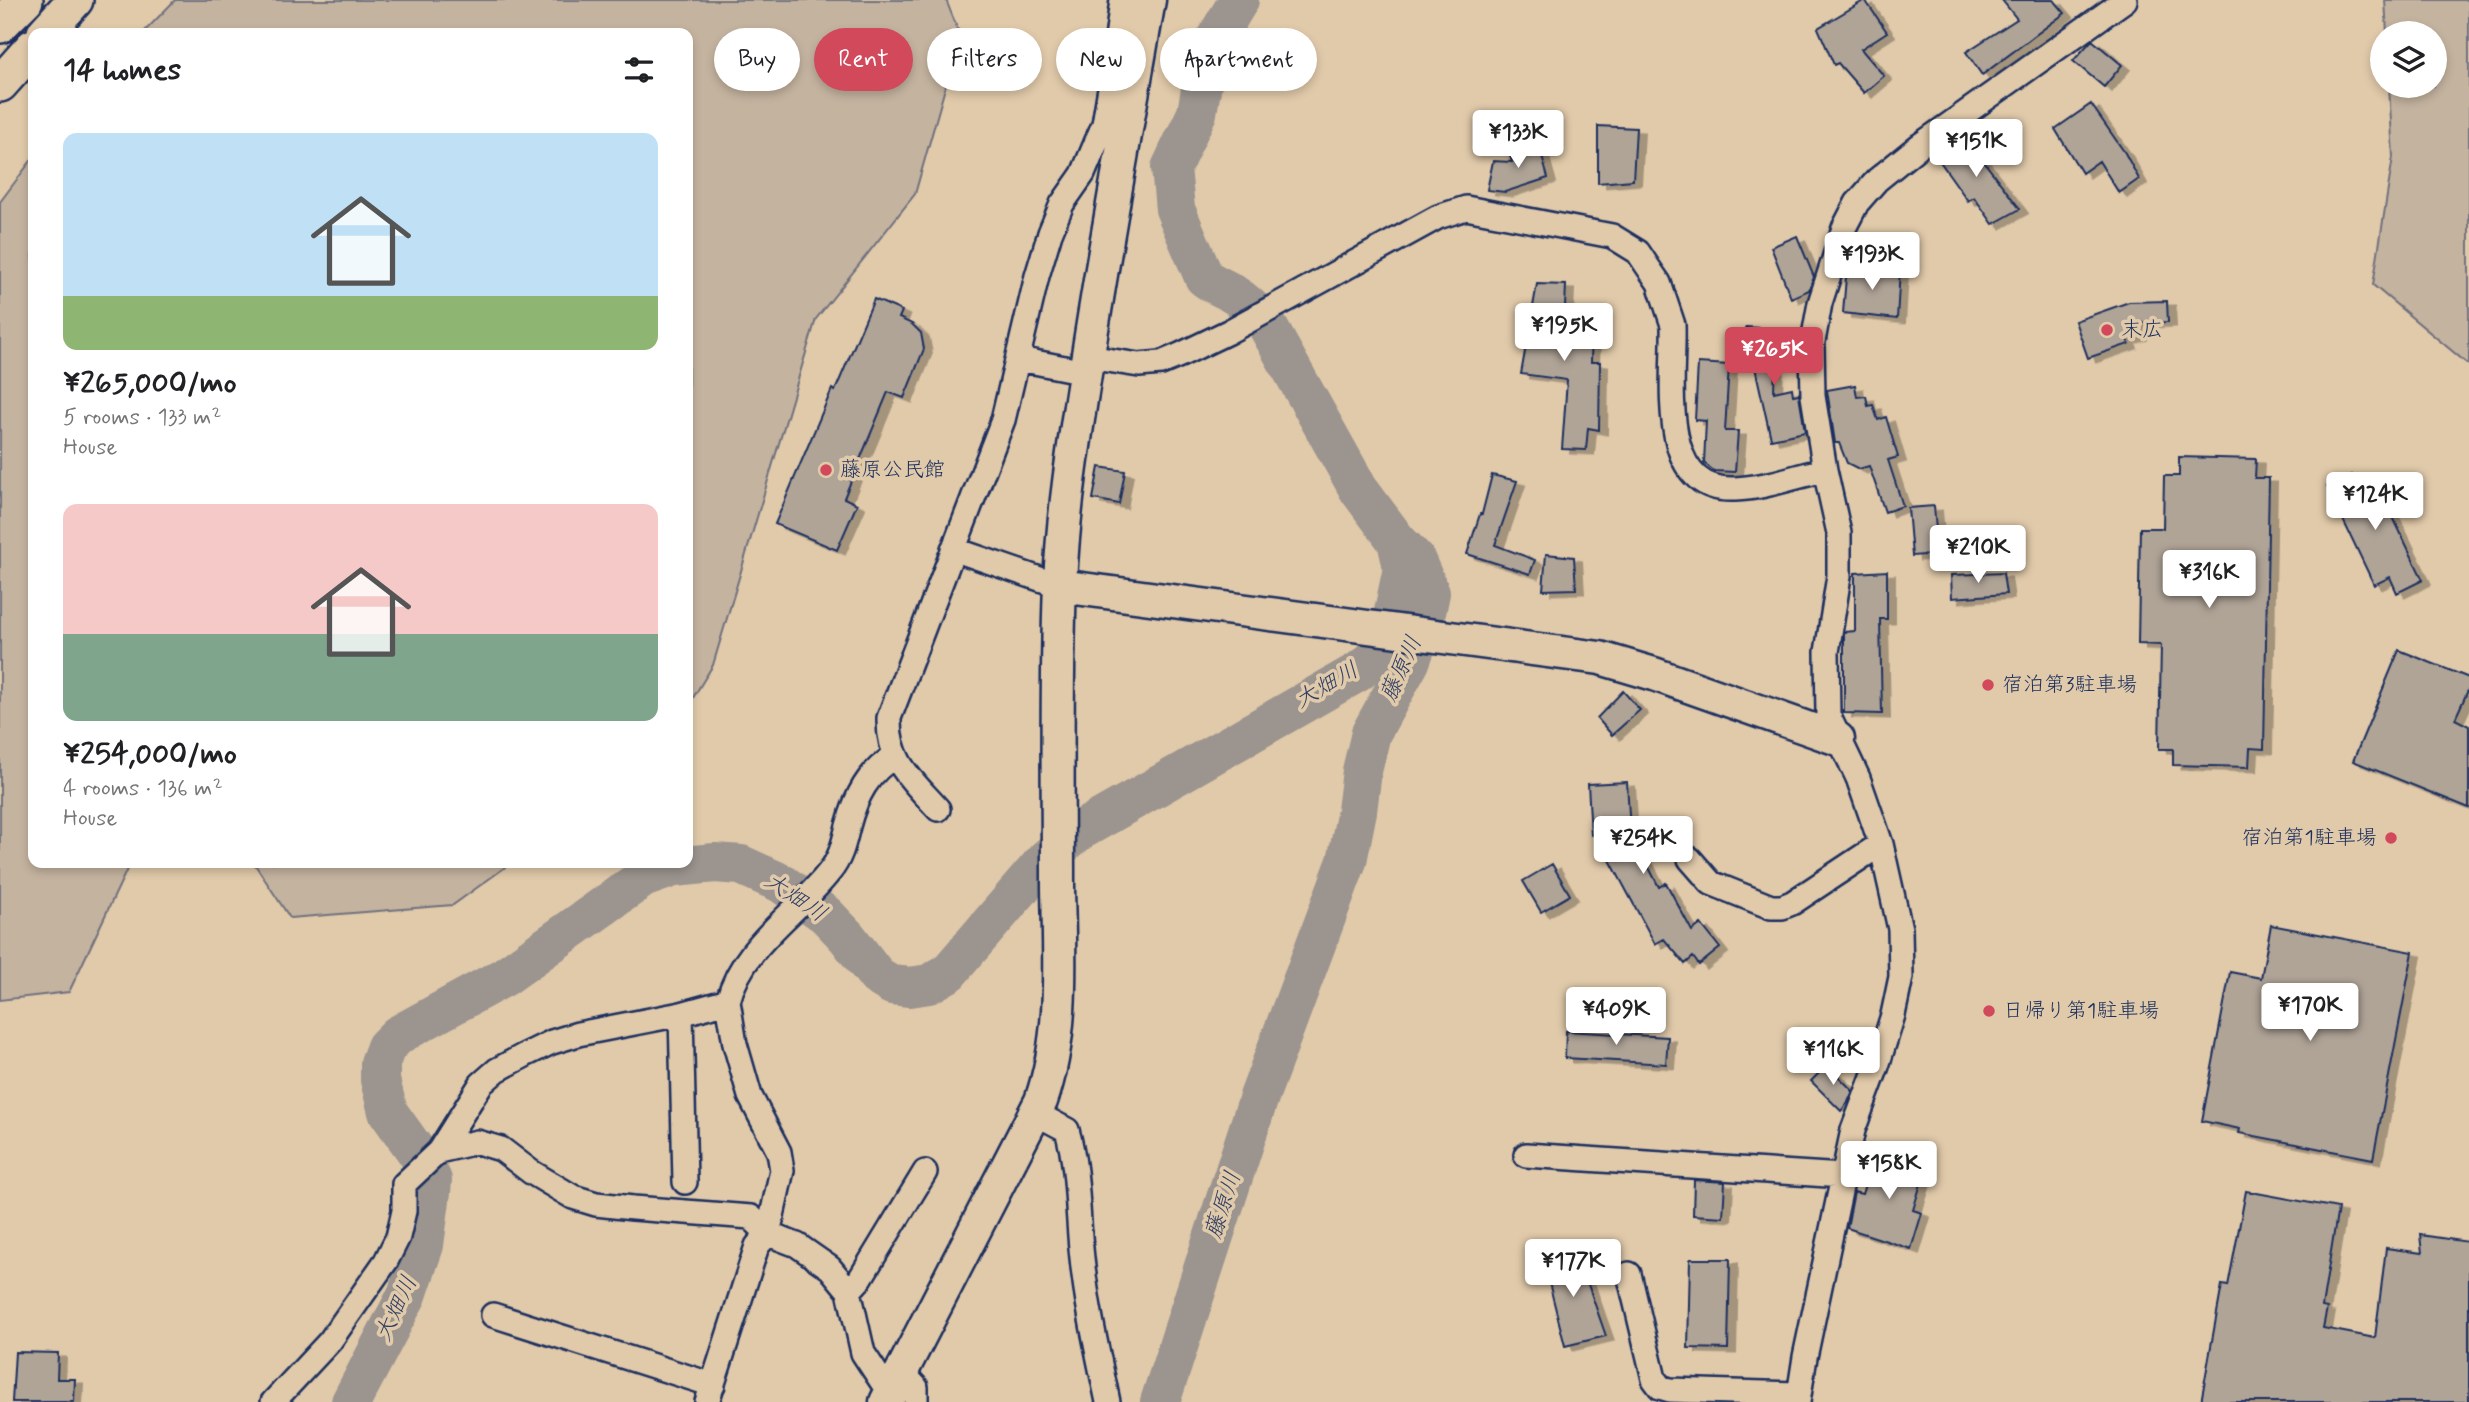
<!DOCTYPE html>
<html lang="en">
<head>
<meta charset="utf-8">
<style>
  :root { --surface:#fff; --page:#f2f2f2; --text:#202124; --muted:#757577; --accent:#d1495b }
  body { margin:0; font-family:Mynerve,"Klee One",sans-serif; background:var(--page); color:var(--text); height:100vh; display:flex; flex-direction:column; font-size:26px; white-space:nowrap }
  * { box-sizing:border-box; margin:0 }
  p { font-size:23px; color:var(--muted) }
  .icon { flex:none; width:38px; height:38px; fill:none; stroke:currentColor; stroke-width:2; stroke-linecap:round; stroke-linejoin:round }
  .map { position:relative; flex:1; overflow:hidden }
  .drawer { position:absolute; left:28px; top:28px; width:665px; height:840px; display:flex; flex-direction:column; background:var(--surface); border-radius:14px; box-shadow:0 4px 10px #0003 }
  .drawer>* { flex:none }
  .banner { position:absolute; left:714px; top:28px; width:665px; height:63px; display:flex; gap:14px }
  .buttons { position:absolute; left:2370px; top:21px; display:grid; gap:14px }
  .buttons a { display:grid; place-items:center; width:77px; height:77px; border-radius:50%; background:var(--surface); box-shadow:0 4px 10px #0003; font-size:35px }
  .price { position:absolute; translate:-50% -60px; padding:0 16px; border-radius:7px; background:#fff; color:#222; font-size:23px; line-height:46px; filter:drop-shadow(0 2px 4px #0008) }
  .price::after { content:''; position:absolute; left:50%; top:42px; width:21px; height:16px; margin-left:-10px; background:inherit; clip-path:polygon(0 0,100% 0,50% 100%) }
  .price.current { background:var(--accent); color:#fff }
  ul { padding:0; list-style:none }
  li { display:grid; align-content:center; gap:14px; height:371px; padding:0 35px }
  li span { display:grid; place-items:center; height:217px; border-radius:14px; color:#555 }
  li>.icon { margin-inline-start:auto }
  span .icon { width:126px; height:126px; fill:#fffc; stroke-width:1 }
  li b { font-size:30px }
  h2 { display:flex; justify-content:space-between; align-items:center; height:84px; padding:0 35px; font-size:30px }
  .tag { padding:0 24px; border-radius:32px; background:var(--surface); box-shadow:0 4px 10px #0003; font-size:24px; line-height:63px }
  .tag.current { background:var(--accent); color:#fff }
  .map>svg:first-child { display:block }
  .green { fill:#c4b39f; stroke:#70717e; stroke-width:2 }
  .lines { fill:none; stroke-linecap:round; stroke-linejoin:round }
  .river { stroke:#9b948f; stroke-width:40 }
  .building { fill:#b0a497; stroke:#1b2f5e; stroke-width:2; filter:url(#shadow) }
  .street-casing { stroke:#1b2f5e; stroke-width:28 }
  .secondary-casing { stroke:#1b2f5e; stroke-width:37 }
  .primary-casing { stroke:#1b2f5e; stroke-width:40 }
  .street { stroke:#e1caaa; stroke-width:23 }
  .secondary { stroke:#e1caaa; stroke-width:32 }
  .primary { stroke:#e1caaa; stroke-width:35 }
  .poi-dot { fill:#d1495b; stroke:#e1caaa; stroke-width:2.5 }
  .labels { text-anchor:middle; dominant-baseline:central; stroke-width:7; stroke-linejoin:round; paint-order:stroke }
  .poi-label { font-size:21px; fill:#1b2f5e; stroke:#e1caaa; text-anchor:start }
  .water-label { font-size:23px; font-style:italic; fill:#2e3e65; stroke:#e1caaa }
</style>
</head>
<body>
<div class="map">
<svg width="2469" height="1402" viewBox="0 0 2469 1402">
  <defs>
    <filter id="shadow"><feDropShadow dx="8" dy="4.5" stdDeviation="0" flood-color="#0004"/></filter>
  </defs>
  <rect width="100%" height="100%" fill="#e1caaa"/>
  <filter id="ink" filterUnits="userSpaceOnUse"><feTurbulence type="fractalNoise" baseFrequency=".0143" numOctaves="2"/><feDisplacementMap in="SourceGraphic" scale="14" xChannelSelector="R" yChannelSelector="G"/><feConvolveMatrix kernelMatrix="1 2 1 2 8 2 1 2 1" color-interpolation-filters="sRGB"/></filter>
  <g filter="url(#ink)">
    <path class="green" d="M175 0H946L960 35 915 194 816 319 713 665 688 706V33H143Z
      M2385 0H2469V365L2373 285 2393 157 2389 86H2434V33H2387Z
      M33 158V863H130L69 992 0 1000V202Z
      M254 863H511L453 905 290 918Z"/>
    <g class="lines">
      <path class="river" d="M351 1402 407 1295 424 1245 431 1192 432 1180 418 1154 388 1112 380 1080V1063L386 1047 398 1035 504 977 643 878 674 867 715 863 741 865 781 883 826 915 847 937 877 976 892 985 910 987 929 984 948 973 1046 859 1079 831 1358 672 1394 643 1392 621 1403 568 1397 541
        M1160 1402 1259 1097 1347 861 1357 811 1362 771 1371 733 1410 662 1423 627 1430 593 1415 559 1397 541 1359 490 1267 325C1257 313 1247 302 1233 294 1223 287 1213 285 1204 277L1175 209 1171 168 1197 113 1203 77 1215 40 1239 0"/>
    </g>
    <path class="building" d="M1865 0 1887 32 1861 49 1884 76 1864 93 1838 63 1834 65 1818 28Z
      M2002 0H2054L2065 13 1982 75 1966 52 2017 19Z
      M2092 40 2122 65 2104 87 2073 61Z
      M2091 104 2125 153 2139 179 2119 193 2099 161 2082 173 2055 129Z
      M1598 126 1636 128 1633 180 1598 183Z
      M1962 133 2020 209 1993 224 1974 197 1968 201 1934 153Z
      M1538 142 1548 178 1505 192 1487 190 1493 161 1512 162 1509 153Z
      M1797 236 1814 277 1809 290 1791 298 1771 247Z
      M1847 265 1900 269 1897 319 1843 313Z
      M1537 284 1566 285 1564 329 1592 331 1591 362H1600L1599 430 1588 428 1586 450 1562 449 1567 380 1521 374Z
      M874 299 902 311 899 318 912 324 921 333 924 349 904 398 888 392 844 498 857 504 837 550 775 524 832 389 835 391Z
      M2167 301 2168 322 2135 323 2139 335 2127 339 2129 344 2088 358 2075 321 2129 302Z
      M1746 327 1776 329 1774 392 1792 388 1793 395 1799 394 1805 432 1771 439Z
      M1698 363 1729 365 1725 431H1738L1735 472 1714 471 1704 463 1706 421 1695 420Z
      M1855 385 1857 397 1866 396 1868 406 1873 405 1878 420 1886 417 1898 457 1888 460 1903 506 1885 512 1869 466 1859 469 1847 463 1839 443H1835L1827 390Z
      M2179 457 2256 459 2255 478H2269L2264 749 2250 748 2249 767 2173 765V749H2159L2161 645 2138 644 2140 528H2163L2164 476H2179Z
      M1099 467 1125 471 1119 504 1093 499Z
      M1492 475 1517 481 1495 545 1535 560 1530 574 1467 554 1480 514H1482Z
      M2352 475 2356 483 2373 475 2423 580 2397 593 2390 577 2374 585 2327 486Z
      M1934 506 1938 554 1912 556 1908 508Z
      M1546 554 1574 557 1576 589 1543 590Z
      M1887 571V619H1880L1882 714 1844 713V632L1855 631V573Z
      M2003 573 2006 594 1952 598 1951 575Z
      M2399 650 2469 678V688L2455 719 2469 726V808L2353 761Z
      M1623 691 1640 710 1612 735 1597 718Z
      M1627 782 1630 831 1659 887 1666 883 1692 931 1701 924 1720 948 1699 965 1693 957 1685 964 1664 939 1655 944 1596 834 1591 835 1588 784Z
      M1552 864 1570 895 1541 912 1523 881Z
      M2271 925 2413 952 2373 1159 2239 1133 2240 1129 2202 1121 2230 972 2261 978Z
      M1566 1031 1668 1037 1666 1064 1565 1058Z
      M1827 1065 1853 1091 1848 1102 1841 1111 1811 1081Z
      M1875 1151 1926 1167 1913 1210 1922 1213 1911 1249 1847 1228 1854 1192 1862 1194Z
      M1694 1180 1725 1182 1723 1217 1693 1215Z
      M2246 1191 2338 1208 2322 1307 2327 1308 2323 1328 2375 1338 2386 1248 2422 1253 2420 1235 2469 1242V1402H2201L2222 1285 2228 1286Z
      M1576 1250 1606 1336 1565 1346 1543 1259Z
      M1690 1259H1730L1728 1349 1688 1348Z
      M15 1352 58 1353 57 1379H75L74 1402H12Z"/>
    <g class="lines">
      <g class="street-casing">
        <path id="street" d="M1088 357 1139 365 1161 363 1180 355 1228 332 1438 217 1466 208 1612 236 1638 252 1648 267 1659 283 1673 325C1675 375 1655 493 1735 489 1765 488 1796 476 1825 470
          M1019 359 1085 372
          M953 549 1060 586
          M938 809C911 779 888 761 889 718L1003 420 1037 276 1050 233 1062 204 1083 174 1104 124 1113 70 1122 0
          M1690 859 1711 883 1771 907H1782L1792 903 1881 844
          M728 1001 735 1044 750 1096 779 1152 782 1170 768 1234
          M681 1014 685 1182
          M1035 1113 1067 1130C1079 1172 1077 1215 1082 1258 1087 1307 1098 1354 1108 1402
          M1526 1155 1843 1176
          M768 1234 751 1217 633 1208 596 1204 573 1197 531 1172 501 1149 477 1142 439 1151 481 1084 497 1070 525 1055 552 1042 578 1034 681 1014 728 1001C743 944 796 915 830 871 841 858 844 842 848 826 856 796 868 772 895 756
          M1629 1274 1654 1379 1660 1387 1670 1390 1797 1394
          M849 1291 860 1279 925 1172
          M493 1315 713 1385
          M902 1372 916 1387V1402
          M273 1402 330 1341 386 1261 398 1237 404 1211V1184L439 1151
          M707 1402 757 1246 768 1234 797 1245 830 1268 849 1291 863 1353 890 1394
          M1798 1402 1805 1357 1853 1130 1877 1066 1893 1015 1901 977 1900 929 1881 844 1858 778 1828 715 1827 652 1839 576V533L1825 470 1813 396 1812 347 1820 303 1844 228 1857 203 1877 180 1919 146 2125 0"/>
      </g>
      <g class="secondary-casing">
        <path id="secondary" d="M1060 586 1600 658 1654 674 1838 739
          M886 1402 1041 1101C1065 1032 1059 958 1058 886 1058 785 1056 685 1060 584 1063 513 1074 444 1085 374 1104 249 1127 125 1149 0"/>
      </g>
      <g class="primary-casing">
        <path id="primary" d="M0 25 25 0
          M45 33 75 0
          M0 84 33 47"/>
      </g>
      <use href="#street" class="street"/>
      <use href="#secondary" class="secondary"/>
      <use href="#primary" class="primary"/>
    </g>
  </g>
  <g class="poi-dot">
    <circle cx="2107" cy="330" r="7"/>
    <circle cx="826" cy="470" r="7"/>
    <circle cx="1988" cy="685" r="7"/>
    <circle cx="2391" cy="838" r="7"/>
    <circle cx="1989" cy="1011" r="7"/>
  </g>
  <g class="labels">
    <g class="poi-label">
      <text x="2121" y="330">末広</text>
      <text x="840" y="470">藤原公民館</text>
      <text x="2002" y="685">宿泊第3駐車場</text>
      <text x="2377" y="838" text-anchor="end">宿泊第1駐車場</text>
      <text x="2003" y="1011">日帰り第1駐車場</text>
    </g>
    <g class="water-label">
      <text transform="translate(1402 669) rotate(-66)">藤原川</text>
      <text transform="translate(1327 686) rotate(-30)">大畑川</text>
      <text transform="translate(795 898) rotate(34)">大畑川</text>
      <text transform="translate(1224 1205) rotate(-72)">藤原川</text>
      <text transform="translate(397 1309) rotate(-65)">大畑川</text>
    </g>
  </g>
</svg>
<div class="buttons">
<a><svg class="icon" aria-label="layers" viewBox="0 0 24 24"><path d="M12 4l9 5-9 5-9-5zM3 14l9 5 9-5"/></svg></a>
</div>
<b class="price" style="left:1518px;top:170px">¥133K</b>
<b class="price" style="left:1976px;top:179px">¥151K</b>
<b class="price" style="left:1872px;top:292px">¥193K</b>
<b class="price" style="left:1564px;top:363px">¥195K</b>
<b class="price current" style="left:1774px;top:387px">¥265K</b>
<b class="price" style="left:2375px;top:532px">¥124K</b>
<b class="price" style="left:1978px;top:585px">¥210K</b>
<b class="price" style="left:2209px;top:610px">¥316K</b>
<b class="price" style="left:1643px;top:876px">¥254K</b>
<b class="price" style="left:2310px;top:1043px">¥170K</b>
<b class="price" style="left:1616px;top:1047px">¥409K</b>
<b class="price" style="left:1833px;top:1087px">¥116K</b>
<b class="price" style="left:1889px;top:1201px">¥158K</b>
<b class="price" style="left:1573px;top:1299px">¥177K</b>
<div class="banner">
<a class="tag">Buy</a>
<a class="tag current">Rent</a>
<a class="tag">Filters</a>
<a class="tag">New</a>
<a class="tag">Apartment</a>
</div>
<section class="drawer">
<h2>14 homes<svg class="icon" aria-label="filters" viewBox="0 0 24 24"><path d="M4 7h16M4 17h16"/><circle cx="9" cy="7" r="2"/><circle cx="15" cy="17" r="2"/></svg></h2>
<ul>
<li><span style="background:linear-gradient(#bfe0f5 75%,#8fb573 0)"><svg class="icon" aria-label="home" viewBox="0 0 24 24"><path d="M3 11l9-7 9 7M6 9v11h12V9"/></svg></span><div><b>¥265,000/mo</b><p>5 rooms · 133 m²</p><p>House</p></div></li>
<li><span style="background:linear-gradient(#f6c9c9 60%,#7fa58c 0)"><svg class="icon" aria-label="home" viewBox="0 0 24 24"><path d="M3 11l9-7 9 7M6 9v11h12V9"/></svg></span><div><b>¥254,000/mo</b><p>4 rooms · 136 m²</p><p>House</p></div></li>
</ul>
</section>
</div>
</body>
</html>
